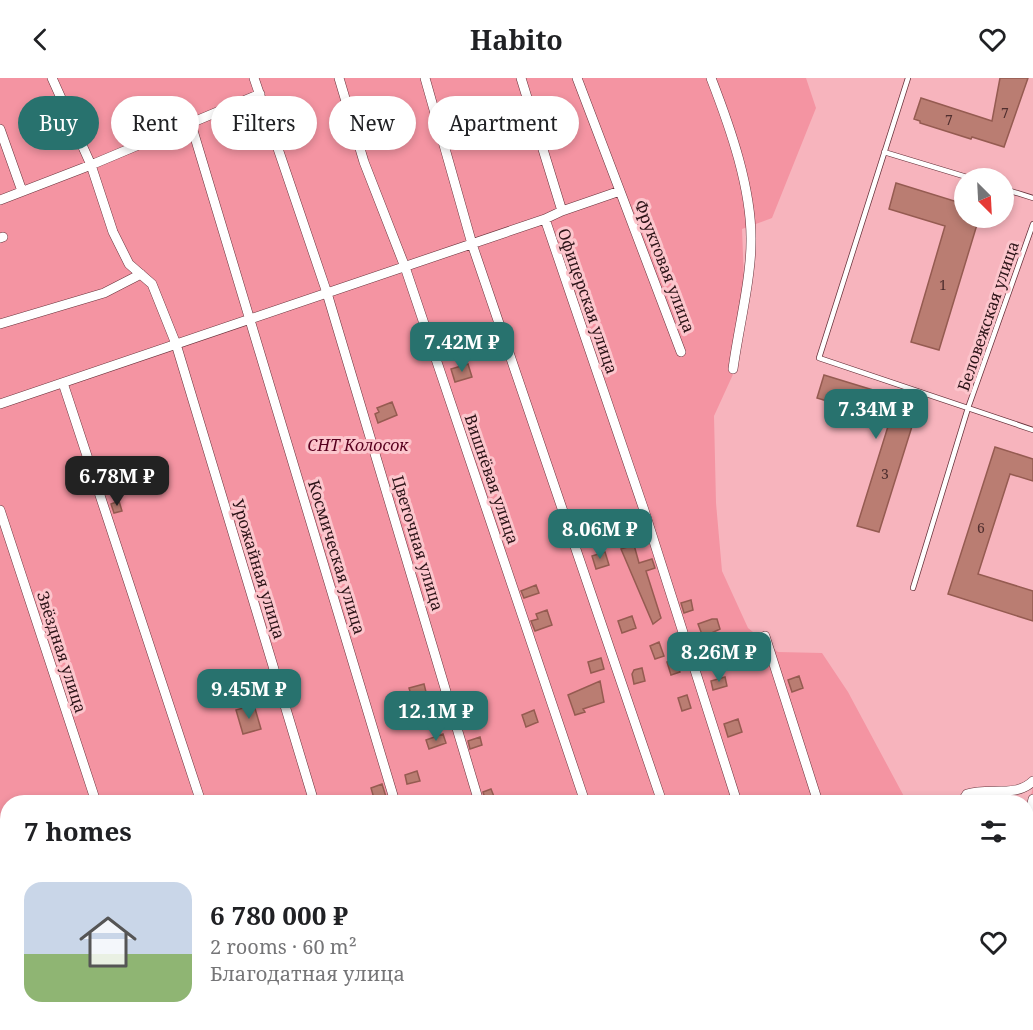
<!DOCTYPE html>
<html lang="en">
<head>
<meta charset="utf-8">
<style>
  :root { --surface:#fff; --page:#f2f2f2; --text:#202124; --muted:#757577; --line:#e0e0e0; --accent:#28726e }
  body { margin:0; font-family:"Noto Serif",serif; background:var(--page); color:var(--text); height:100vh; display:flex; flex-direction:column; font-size:22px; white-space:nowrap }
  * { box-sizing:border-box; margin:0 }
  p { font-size:20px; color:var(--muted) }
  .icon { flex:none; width:33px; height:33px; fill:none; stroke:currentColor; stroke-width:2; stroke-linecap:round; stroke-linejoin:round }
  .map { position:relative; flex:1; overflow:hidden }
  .panel { position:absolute; left:0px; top:717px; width:1034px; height:236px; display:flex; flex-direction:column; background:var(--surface); border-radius:24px 24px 0 0; box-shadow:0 3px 9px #0003 }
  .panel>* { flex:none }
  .top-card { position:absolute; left:18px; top:18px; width:600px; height:54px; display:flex; gap:12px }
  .needle { width:39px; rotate:156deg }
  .controls { position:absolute; left:954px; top:90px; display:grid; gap:12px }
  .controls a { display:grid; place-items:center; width:60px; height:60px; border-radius:50%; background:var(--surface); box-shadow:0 3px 9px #0003; font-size:30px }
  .price { position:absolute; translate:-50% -51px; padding:0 14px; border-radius:12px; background:var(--accent); color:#fff; font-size:20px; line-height:39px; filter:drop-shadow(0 2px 3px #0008) }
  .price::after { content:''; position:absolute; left:50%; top:36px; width:18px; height:14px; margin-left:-9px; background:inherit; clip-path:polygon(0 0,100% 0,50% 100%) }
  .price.selected { background:#222; color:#fff }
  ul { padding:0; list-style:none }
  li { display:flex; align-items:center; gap:18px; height:150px; padding:0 24px }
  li+li { border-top:2px solid var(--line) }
  li span { display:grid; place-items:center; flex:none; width:168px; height:120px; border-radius:18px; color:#555 }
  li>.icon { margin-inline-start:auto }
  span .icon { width:72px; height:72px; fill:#fffc; stroke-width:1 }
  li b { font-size:26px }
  h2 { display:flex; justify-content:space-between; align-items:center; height:72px; padding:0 24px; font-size:26px }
  .tag { padding:0 21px; border-radius:27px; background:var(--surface); box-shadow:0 3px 9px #0003; font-size:21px; line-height:54px }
  .tag.selected { background:var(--accent); color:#fff }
  header { display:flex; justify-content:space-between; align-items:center; height:78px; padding:0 24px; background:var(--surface); font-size:27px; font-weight:700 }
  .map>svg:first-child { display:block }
  .green { fill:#f494a2 }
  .building { fill:#ba7d72; stroke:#955b51; stroke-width:1.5 }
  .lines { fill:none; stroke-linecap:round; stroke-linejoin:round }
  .service-casing { stroke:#67313a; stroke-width:6 }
  .minor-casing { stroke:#67313a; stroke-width:10 }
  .service { stroke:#fff; stroke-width:4.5 }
  .minor { stroke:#fff; stroke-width:9 }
  .labels { text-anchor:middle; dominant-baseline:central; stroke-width:6; stroke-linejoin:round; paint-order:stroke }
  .number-label { font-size:14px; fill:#4f2e2e }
  .street-label { font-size:16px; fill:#2b1317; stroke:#fcc5cc }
  .park-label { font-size:16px; font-style:italic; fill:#59001f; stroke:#fcc5cc }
</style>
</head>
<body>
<header><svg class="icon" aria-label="back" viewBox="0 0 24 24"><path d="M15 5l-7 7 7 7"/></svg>Habito<svg class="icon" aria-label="heart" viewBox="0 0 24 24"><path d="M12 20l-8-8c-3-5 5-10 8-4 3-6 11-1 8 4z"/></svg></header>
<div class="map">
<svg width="1033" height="952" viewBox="0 0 1033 952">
  <rect width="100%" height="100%" fill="#f7b4bd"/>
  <path class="green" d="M0 0H806L816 30 772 140 742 151 745 229 735 292 714 338 716 425 722 493 748 550 778 574 822 575 848 614 907 724H8V945H1026V738L1033 709V952H0Z"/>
  <path class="building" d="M1000 0H1028L1004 69 972 59 971 61 920 45V43L914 41 921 20 992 43Z
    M560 39 565 52 547 59 542 45Z
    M896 105 964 126V140H979L939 272 911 264 945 148 889 131Z
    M468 286 472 299 455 304 451 291Z
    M824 297 919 326 879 454 857 448 890 342 817 320Z
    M392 324 397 337 378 345 375 336 379 334 377 330Z
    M995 369 1033 381V403L1010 396 978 496 1033 513V543L948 516Z
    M119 423 122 433 114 435 111 426Z
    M621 436 626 451 616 454 611 439Z
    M594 446 612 455 587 464 584 454 593 451Z
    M634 467 639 485 652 481 655 490 646 493 661 540 653 546 621 471Z
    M605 474 609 487 596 491 592 478Z
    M536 507 539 515 524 520 521 513Z
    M691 522 693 532 684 535 681 525Z
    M547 532 552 547 535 553 531 543 538 541 536 536Z
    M632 538 636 550 622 555 618 543Z
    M712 541H717L720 551 703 559 698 546Z
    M659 564 664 578 655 581 650 568Z
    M730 567 734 581 720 586 716 572Z
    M601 580 604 591 591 595 588 584Z
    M676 581 680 594 671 597 667 584Z
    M642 590 645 603 634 606 632 596 634 592Z
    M799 598 803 610 792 614 788 602Z
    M725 599 727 608 713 612 711 603Z
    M600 603 604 624 583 631 585 634 575 637 568 617Z
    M424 606 427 618 413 623 409 610Z
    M687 617 691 630 682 633 678 620Z
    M254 627 261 651 243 656 236 632Z
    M470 628 475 640 462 645 459 632Z
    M534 632 538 644 526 649 522 637Z
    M446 636 449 647 436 651 433 640Z
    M738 641 742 654 728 659 724 646Z
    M443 656 446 665 429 671 426 662Z
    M480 659 482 667 470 671 468 663Z
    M417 693 420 703 407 706 405 697Z
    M382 706 387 722 375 724 371 710Z
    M491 711 495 721 486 724 483 714Z"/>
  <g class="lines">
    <g class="service-casing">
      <path id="service" d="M908 0 819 280 1033 352
        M884 74 970 100
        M1004 111 1033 120
        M913 510 968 330 1033 146"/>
    </g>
    <g class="minor-casing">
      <path id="minor" d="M52 0 91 87 113 154 129 186 152 206 176 266 314 724
        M254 0 327 215 479 724
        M339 0 364 84 405 189 585 724
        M425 0 472 166 662 724
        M521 0 562 133 545 141
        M711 0C730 49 752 111 751 164 751 201 738 253 733 291
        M191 46 395 724
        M0 51 22 113
        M620 113 681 274
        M0 122 91 87 260 16
        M562 133 620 113 577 0
        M0 160 3 159
        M0 246 104 215 141 196
        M63 305 201 724
        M0 326 545 141 644 432 737 724
        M0 432 96 724
        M765 558 818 724
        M962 724 967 716C989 709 1016 720 1033 703
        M1026 750 1033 721
        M1026 770 1033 774
        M0 779 8 803
        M1026 866 1033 868
        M1026 928 1033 941
        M52 945 54 952
        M168 945 170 952
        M273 945 275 952
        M380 945 382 952
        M461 945 464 952
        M540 945 542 952
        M657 945 659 952
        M943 945 947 952
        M704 952 708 945
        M834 952 844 947"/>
    </g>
    <use href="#service" class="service"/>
    <use href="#minor" class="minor"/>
  </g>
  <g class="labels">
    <g class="number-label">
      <text x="1005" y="34">7</text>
      <text x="949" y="41">7</text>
      <text x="943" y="206">1</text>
      <text x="885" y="395">3</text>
      <text x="981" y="449">6</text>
    </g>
    <g class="street-label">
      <text transform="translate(665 188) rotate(69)">Фруктовая улица</text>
      <text transform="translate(588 223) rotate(71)">Офицерская улица</text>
      <text transform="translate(988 238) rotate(-71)">Беловежская улица</text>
      <text transform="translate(492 401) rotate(71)">Вишнёвая улица</text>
      <text transform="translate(418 465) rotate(73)">Цветочная улица</text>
      <text transform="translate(337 479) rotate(73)">Космическая улица</text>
      <text transform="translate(259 491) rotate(73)">Урожайная улица</text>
      <text transform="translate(62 574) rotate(72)">Звёздная улица</text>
    </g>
    <g class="park-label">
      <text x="358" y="367">СНТ Колосок</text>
    </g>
  </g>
</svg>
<div class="controls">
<a><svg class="needle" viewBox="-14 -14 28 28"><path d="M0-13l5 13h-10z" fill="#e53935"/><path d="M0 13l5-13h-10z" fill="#757577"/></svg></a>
</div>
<b class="price" style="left:462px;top:295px">7.42M ₽</b>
<b class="price" style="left:876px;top:362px">7.34M ₽</b>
<b class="price selected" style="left:117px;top:429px">6.78M ₽</b>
<b class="price" style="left:600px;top:482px">8.06M ₽</b>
<b class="price" style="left:719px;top:605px">8.26M ₽</b>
<b class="price" style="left:249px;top:642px">9.45M ₽</b>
<b class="price" style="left:436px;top:664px">12.1M ₽</b>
<div class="top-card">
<a class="tag selected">Buy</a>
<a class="tag">Rent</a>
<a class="tag">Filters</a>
<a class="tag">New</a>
<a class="tag">Apartment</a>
</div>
<section class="panel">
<h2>7 homes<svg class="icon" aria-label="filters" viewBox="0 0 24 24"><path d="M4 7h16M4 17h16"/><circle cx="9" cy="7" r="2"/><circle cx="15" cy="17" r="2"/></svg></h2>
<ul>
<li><span style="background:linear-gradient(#c9d6e8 60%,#8fb573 0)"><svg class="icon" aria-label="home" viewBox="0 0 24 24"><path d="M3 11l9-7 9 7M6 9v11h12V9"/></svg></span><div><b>6 780 000 ₽</b><p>2 rooms · 60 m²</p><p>Благодатная улица</p></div><svg class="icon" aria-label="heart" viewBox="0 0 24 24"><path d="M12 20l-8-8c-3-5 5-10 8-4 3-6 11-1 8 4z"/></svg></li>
</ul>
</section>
</div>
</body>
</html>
